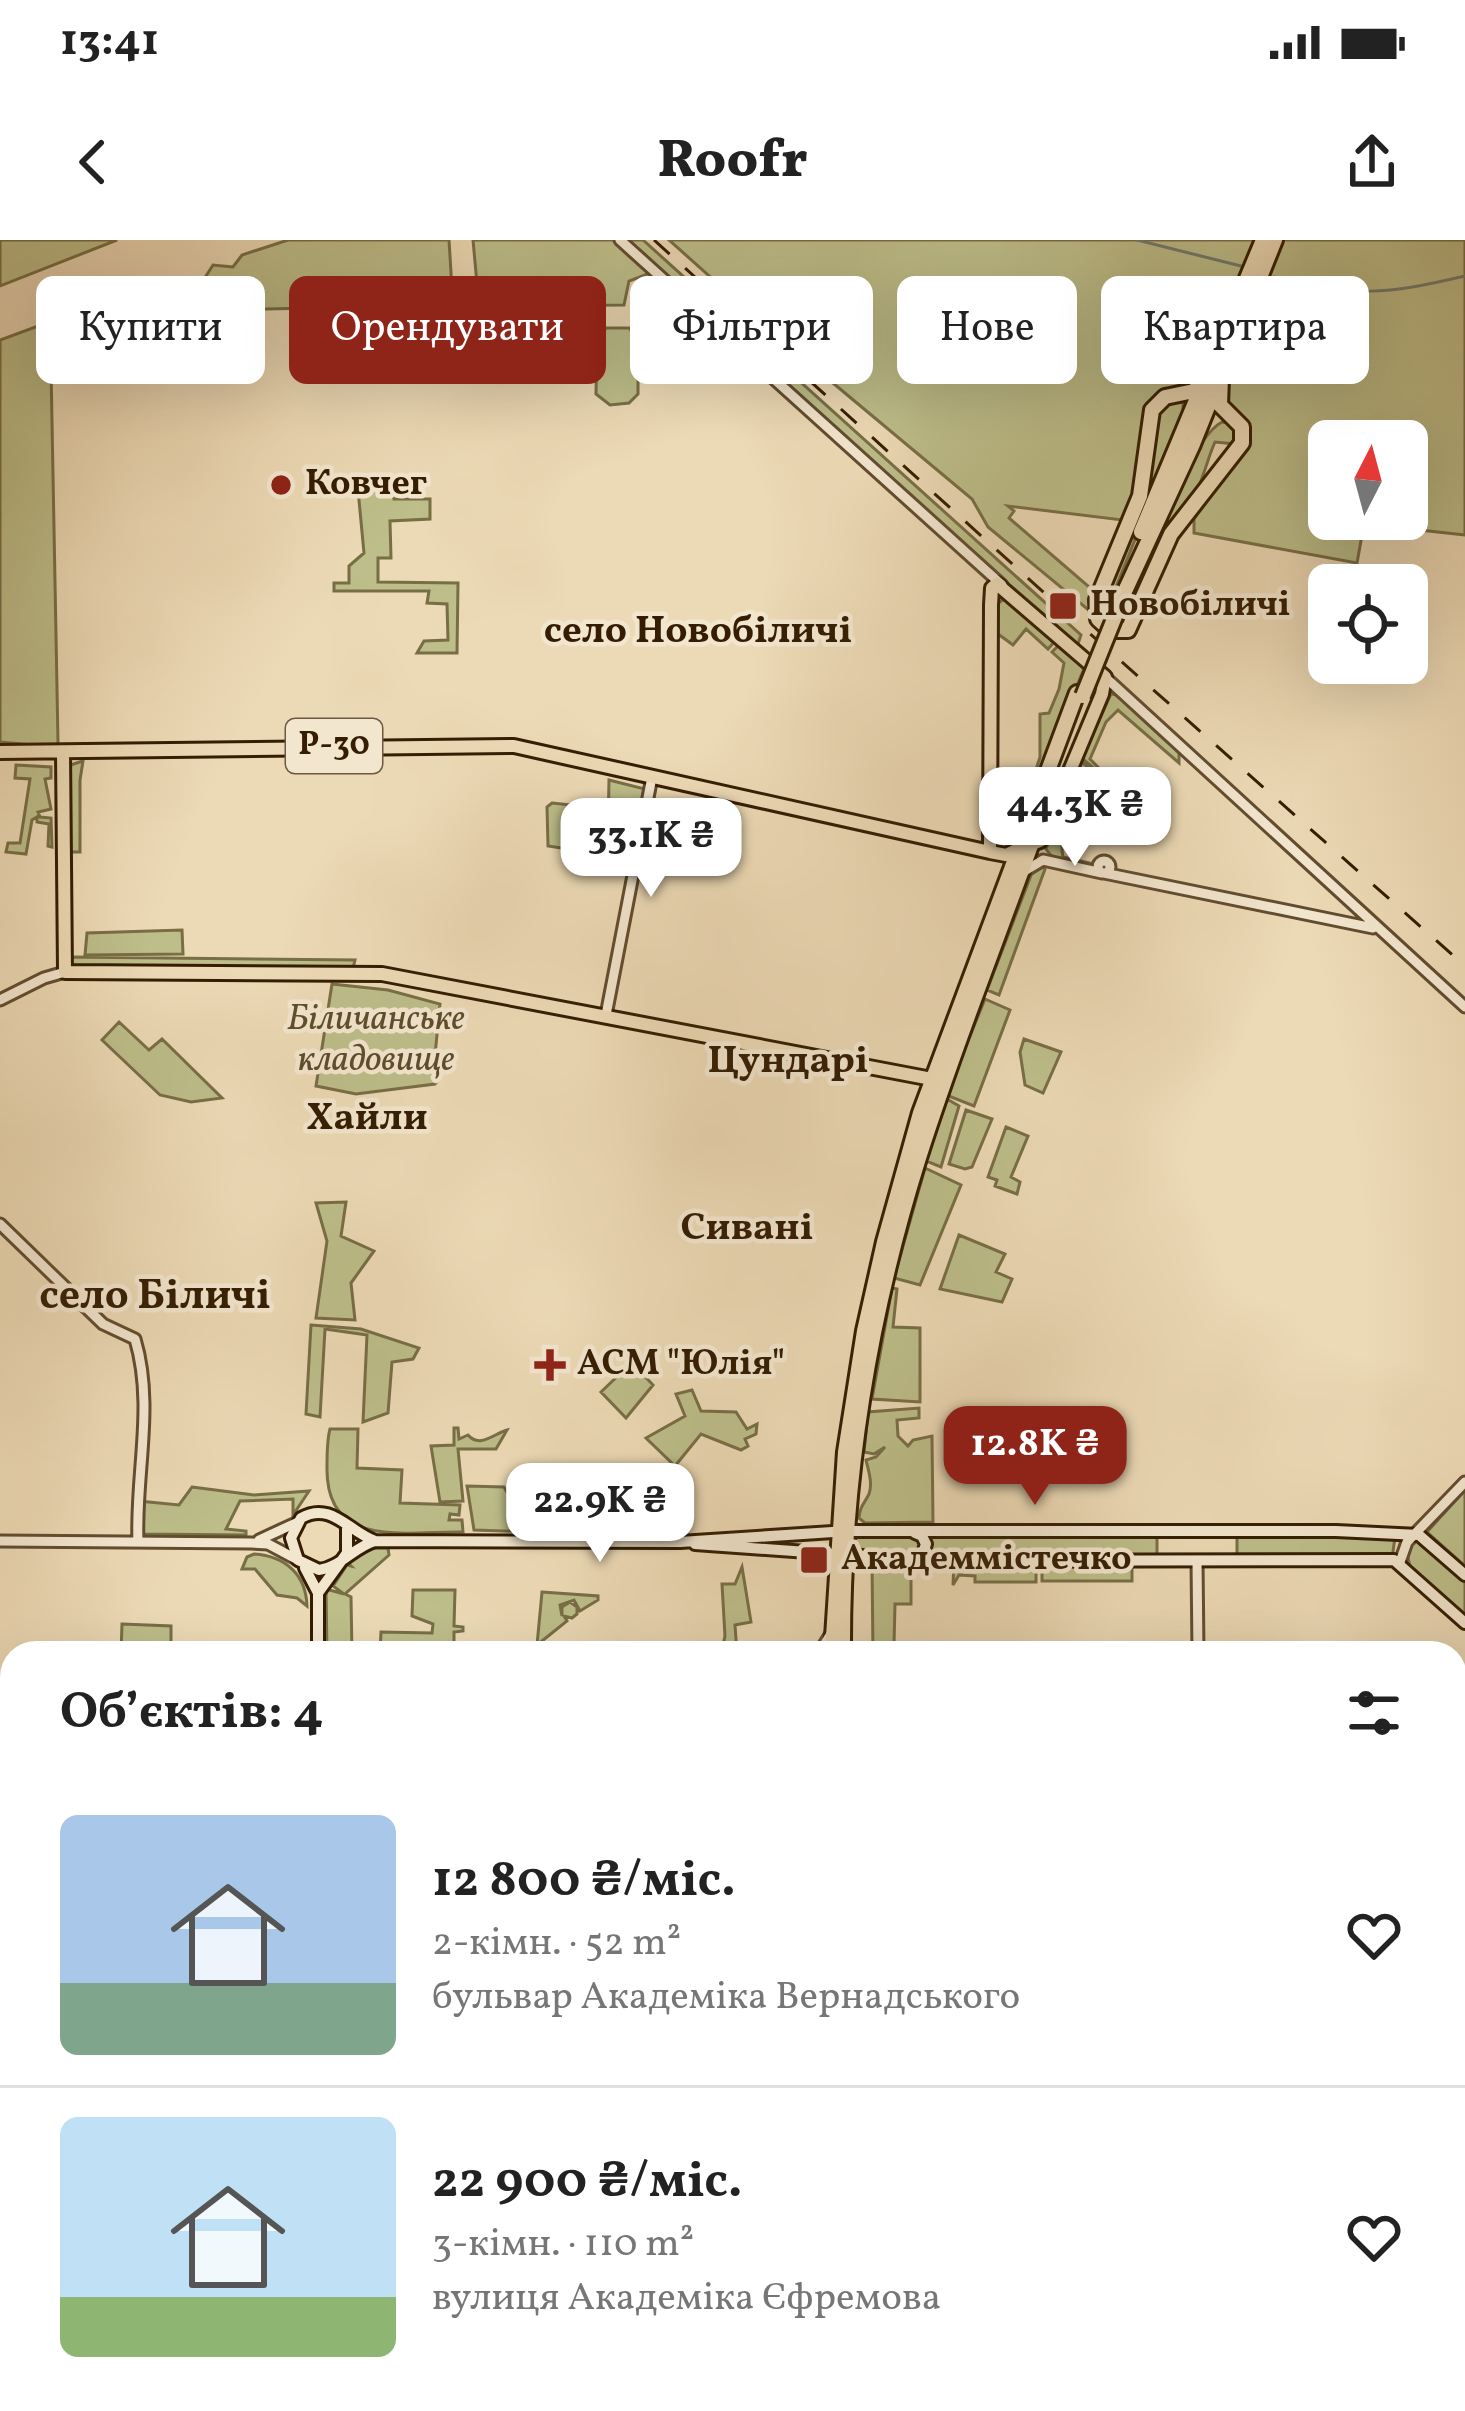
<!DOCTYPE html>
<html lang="uk">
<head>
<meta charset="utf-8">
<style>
  :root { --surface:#fff; --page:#f6f6f6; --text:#222; --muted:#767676; --line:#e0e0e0; --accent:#8f2418 }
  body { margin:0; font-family:Vollkorn,serif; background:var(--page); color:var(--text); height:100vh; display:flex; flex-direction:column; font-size:45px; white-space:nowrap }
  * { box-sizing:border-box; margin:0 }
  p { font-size:39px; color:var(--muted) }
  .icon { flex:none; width:66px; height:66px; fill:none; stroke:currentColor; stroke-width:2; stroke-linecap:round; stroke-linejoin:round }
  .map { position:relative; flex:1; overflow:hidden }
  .sheet { position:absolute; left:0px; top:1401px; width:1467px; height:771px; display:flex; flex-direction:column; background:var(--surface); border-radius:36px 36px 0 0; box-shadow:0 12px 48px #0002 }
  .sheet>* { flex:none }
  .banner { position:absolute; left:36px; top:36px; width:1395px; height:108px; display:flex; gap:24px }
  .needle { width:78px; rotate:6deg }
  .fabs { position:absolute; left:1308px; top:180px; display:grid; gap:24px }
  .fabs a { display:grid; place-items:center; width:120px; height:120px; border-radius:18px; background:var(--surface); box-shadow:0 12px 48px #0002; font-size:60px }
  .price { position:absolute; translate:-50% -102px; padding:0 27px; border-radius:24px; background:#fff; color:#222; font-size:39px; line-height:78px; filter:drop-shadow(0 3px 6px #0008) }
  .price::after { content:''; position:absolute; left:50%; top:72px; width:36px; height:27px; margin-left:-18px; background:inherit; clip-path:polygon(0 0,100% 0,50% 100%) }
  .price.on { background:var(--accent); color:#fff }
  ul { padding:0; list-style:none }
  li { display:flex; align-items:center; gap:36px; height:300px; padding:0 60px }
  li+li { border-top:3px solid var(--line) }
  li span { display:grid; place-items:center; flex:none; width:336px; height:240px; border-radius:18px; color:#555 }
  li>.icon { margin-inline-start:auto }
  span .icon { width:144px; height:144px; fill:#fffc; stroke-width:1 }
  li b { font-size:51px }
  h2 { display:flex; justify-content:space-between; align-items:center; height:144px; padding:0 60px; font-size:51px }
  .chip { padding:0 42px; border-radius:18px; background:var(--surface); box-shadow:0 12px 48px #0002; font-size:42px; line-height:108px }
  .chip.on { background:var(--accent); color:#fff }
  .status { display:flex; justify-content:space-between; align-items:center; height:84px; padding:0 60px; background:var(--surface); direction:ltr }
  .status svg { height:33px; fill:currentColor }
  header { display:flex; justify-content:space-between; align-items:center; height:156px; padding:0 60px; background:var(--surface); font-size:54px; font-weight:800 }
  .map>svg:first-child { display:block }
  .green { fill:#bdbe8a; stroke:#786e46; stroke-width:3; fill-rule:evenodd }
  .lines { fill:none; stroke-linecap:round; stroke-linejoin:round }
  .stream { stroke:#727a6f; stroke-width:3 }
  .tertiary-casing { stroke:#624c2f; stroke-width:15 }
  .secondary-casing { stroke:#341d02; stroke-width:16 }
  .primary-casing { stroke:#341d02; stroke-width:18 }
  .trunk-casing { stroke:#341d02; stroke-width:20 }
  .tertiary { stroke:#f3e6cf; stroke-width:9 }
  .secondary { stroke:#f3e6cf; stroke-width:10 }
  .primary { stroke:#ecd9b5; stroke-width:12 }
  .trunk { stroke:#ecd9b5; stroke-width:14 }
  .rail { stroke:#341d02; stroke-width:3; stroke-dasharray:21 21; stroke-linecap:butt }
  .trunk-bridge-casing { stroke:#341d02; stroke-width:20; stroke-linecap:butt }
  .trunk-bridge { stroke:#ecd9b5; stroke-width:14 }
  .poi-dot { fill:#8f2418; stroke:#f3e6cf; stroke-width:4.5 }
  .labels { text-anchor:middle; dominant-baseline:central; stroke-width:9; stroke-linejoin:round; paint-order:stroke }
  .shield { fill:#f3e6cf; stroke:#6d5940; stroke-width:3 }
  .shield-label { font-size:33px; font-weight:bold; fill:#341d02 }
  .poi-label { font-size:36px; font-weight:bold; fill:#341d02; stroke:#f3e6cf; text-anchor:start }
  .park-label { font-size:36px; font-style:italic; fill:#5d4d2b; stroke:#f3e6cf }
  .neighbourhood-label { font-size:39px; font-weight:bold; fill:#341d02; stroke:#f3e6cf }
  .quarter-label { font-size:42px; font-weight:bold; fill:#341d02; stroke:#f3e6cf }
</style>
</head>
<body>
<div class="status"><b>13:41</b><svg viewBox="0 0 49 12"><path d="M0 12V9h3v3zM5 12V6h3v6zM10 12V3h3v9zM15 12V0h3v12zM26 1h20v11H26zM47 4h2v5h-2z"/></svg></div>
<header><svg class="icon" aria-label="back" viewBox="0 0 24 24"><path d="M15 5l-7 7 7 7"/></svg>Roofr<svg class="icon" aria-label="share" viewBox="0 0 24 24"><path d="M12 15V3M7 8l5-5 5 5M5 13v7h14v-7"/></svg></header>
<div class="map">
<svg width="1465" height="2171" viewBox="0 0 1465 2171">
  <rect width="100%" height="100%" fill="#ecd9b5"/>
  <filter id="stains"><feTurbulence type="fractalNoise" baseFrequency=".00167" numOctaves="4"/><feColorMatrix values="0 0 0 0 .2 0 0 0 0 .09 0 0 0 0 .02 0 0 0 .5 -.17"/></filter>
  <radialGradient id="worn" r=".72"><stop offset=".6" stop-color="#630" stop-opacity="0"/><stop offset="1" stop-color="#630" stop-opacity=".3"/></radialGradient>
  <path class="green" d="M0 0H117L0 46Z
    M288 0H449L453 65 225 70 212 65V38L206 36 213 25 233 27 242 15Z
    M473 0H616L653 32 629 41 624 65 479 66Z
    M627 0H643L1081 395 1077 407Z
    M669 0H1255L1198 143 1156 156 1149 167 1137 250 1122 280 1008 266 1014 271 1009 278 1095 352 1091 372 988 287 972 259 773 93Z
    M1283 0H1465V295L1364 284 1357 323 1194 293V279L1244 206 1224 164 1225 148ZM1329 201H1407V279H1329Z
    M38 86 48 98 51 128 58 502 55 507 0 502V100Z
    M606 88H629L638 98V154L629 163 610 165 596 154 597 102Z
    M1176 158 1183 163V180L1110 362 1105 357 1146 252 1155 171Z
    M1222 182 1235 184 1236 204 1215 202C1204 226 1200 261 1178 272L1133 366 1126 364C1141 328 1191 197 1222 182Z
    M357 239H362L363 247 376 246V240L390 242 394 259H430V279L390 281 391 318H378V342L458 343 457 413H417L424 401 448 400 447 364 427 363 429 351H334V343H349V326L364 313Z
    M1004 359 1056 400 1048 409 1026 389 1013 405 994 391 997 364Z
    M1060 404 1085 426 1011 608 1040 517V474L1049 473 1059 449 1064 423 1052 412Z
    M1111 454 1119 455 1179 509V523L1118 470 1106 482 1090 519 1139 569 1082 518Z
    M83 521 80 540V612H69L67 526Z
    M1082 522 1106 544 1090 534C1077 558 1057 588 1063 617L1094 624C1078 628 1054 623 1046 609Z
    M16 525 51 527V538L45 539 51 569 38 572 40 577 51 578 52 607 48 606 49 584 37 582V577L32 580 26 614 6 612 8 603H20L30 539 15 538Z
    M609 540 645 549 632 610 622 606 626 605V573H616L617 609 600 607 608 592Z
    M552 563 581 566 580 608 576 602H568V609L548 606 547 567Z
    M1042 623 1045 629 999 755 987 750 1033 630Z
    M182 690 183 714 85 715 87 693Z
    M70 717 355 720 353 728 349 729 73 727Z
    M332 744 388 750 440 764 435 815 441 837 435 844 356 854 316 846Z
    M985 759 1010 770 974 866 946 855Z
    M119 782 149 810 162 799 222 858 191 862 160 855 102 800Z
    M1024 799 1061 812 1043 853 1025 845 1020 812Z
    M947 859 959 866 941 927 926 921Z
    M966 870 992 879 972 927 965 929 949 924Z
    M1006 887 1028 896 1011 937 1020 942 1017 954 995 946 997 940 988 937Z
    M925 928 961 945 920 1045 894 1038Z
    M346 962 341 996 374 1011 351 1043 355 1080 316 1078 327 1001 316 963Z
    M959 995 1005 1014 996 1032 1012 1039 1002 1062 940 1049Z
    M892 1048 897 1049 893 1087 920 1088V1162L872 1159Z
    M311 1085 361 1089 419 1108 413 1119 392 1122 388 1173 363 1182 367 1095 325 1089 320 1177 306 1174Z
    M635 1126 653 1145 626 1178 601 1152 625 1129 628 1132Z
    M692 1150 701 1171 736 1172 747 1189 757 1184 756 1194 745 1199 748 1206 741 1210 701 1194 675 1226 646 1198 685 1176 676 1154Z
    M919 1168V1178L897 1180 898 1196 908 1206 913 1200 932 1196 933 1282 865 1283 859 1278C860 1266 864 1264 869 1254 873 1243 868 1229 866 1220L876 1217 885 1207 874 1214 864 1212 868 1172Z
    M454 1188H458L459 1199 468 1195C480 1209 495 1193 507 1190L496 1209H458L463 1261 440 1262 431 1206 454 1205Z
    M330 1189H358L357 1228 402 1230 400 1263 460 1265 459 1275 450 1274 449 1280H462L463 1292C404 1291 325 1310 327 1226 327 1213 327 1200 330 1189Z
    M467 1246 504 1247 514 1264 526 1259 523 1249H533L535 1292 474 1290Z
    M192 1247 254 1255 309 1251 293 1275V1259L240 1261 226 1289 246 1291V1295L144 1294 140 1290 138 1261 179 1265Z
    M1465 1250V1326L1427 1292Z
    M924 1293H1157V1318L926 1317 930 1299Z
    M856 1294H912L922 1305 920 1312 911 1314 855 1313Z
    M1237 1294 1395 1297 1392 1319 1237 1317Z
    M1417 1297 1465 1339V1379L1411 1330 1406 1310Z
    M372 1308H388L389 1315 345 1354 351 1357 352 1413H327L326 1349 344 1354 333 1346 347 1325 351 1326 348 1323 358 1312Z
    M254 1314C286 1316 306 1335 307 1366L297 1358 277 1355 255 1329H242L247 1317Z
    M872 1322H911V1364H895L894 1406H884L883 1413H873Z
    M954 1322H1036V1342H975V1336L959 1335 953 1345Z
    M1042 1323H1132V1341H1042Z
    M742 1327 751 1382 735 1385 737 1413H721L725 1396 722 1344H735Z
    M413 1350H455L454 1386 463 1387V1391L454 1392V1413L393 1410 392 1413H380L381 1392 432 1393 433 1384 412 1376Z
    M542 1352 598 1356V1360L580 1371 574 1360 560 1365 562 1376V1367L570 1362 577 1367V1374L572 1378 564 1376 567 1381 537 1405Z
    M122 1384 171 1386V1413H121Z
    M0 2062H12V2160H194L188 2171H0Z
    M266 2160H394V2171H262Z"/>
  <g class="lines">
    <path class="stream" d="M1137 0 1241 26
      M1274 37C1356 57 1384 55 1465 36"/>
    <g class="tertiary-casing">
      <path id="tertiary" d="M620 0 1002 345
        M1105 437 1465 767
        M1098 627a6 6 0 1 1 12 0a6 6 0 1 1-12 0Z
        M1023 632 1043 620 1102 633
        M1104 633 1373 688
        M0 760 44 738 65 732
        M606 775 652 537
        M0 984 103 1084 135 1099C155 1166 135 1234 138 1302
        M259 1300 298 1282
        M0 1301 251 1303 268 1304 298 1320
        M1197 1321 1198 1413
        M1400 1322 1407 1302 1465 1242
        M819 1413 832 1392
        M0 1602 12 1603
        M0 1847 12 1865"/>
    </g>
    <g class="secondary-casing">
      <path id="secondary" d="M375 1301C354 1307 341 1327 319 1330L298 1320 291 1298 301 1278C331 1261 348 1291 375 1301L680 1302 848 1291H1336L1419 1295 1465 1335
        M695 1304 933 1321 1394 1320 1465 1383
        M913 1320 923 1313 926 1304 922 1296 915 1293
        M305 1328 318 1353V1413
        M318 1353 347 1313V1289"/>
    </g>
    <g class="primary-casing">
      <path id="primary" d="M0 512 514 506 990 612 1006 615 1018 609
        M63 513 65 732 382 734 937 840
        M990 612 991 365 992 348 997 344 1105 437 1102 454 1049 581 1040 601 1032 604
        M1455 2051H1465
        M1455 2062H1465
        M905 2171 920 2160"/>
    </g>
    <g class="trunk-casing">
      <path id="trunk" d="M1214 125 1194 151 1165 157 1152 170 1140 256 1097 360 1098 379 1110 390H1128L1171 294 1242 203V187L1220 165 1221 138
        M1141 292 1263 0
        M1126 349 1193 204 1275 0
        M832 1413 845 1212 864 1091 884 1002 920 873 1077 453
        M843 1413C842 1246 869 1077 919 918 959 791 1011 667 1054 540
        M0 2054H12
        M781 2160 805 2171
        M859 2160 878 2168 909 2160
        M830 2171V2160
        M842 2171V2160"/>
    </g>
    <use href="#tertiary" class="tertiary"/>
    <use href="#secondary" class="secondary"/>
    <use href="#primary" class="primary"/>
    <use href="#trunk" class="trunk"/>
    <path class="rail" d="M654 0 1061 368 1465 726"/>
    <g class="trunk-bridge-casing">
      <path id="trunk-bridge" d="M1083 456 1126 349"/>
    </g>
    <use href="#trunk-bridge" class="trunk-bridge"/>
  </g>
  <g class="poi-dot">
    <circle cx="281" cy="245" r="12"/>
    <rect x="1048" y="351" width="30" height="30" rx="6"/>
    <path d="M544 1107h12v12h12v12h-12v12h-12v-12h-12v-12h12z"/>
    <rect x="799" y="1305" width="30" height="30" rx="6"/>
  </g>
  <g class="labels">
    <rect class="shield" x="286" y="479" width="96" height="54" rx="9"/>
    <g class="shield-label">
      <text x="334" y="506">Р-30</text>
    </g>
    <g class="poi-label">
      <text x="305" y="245">Ковчег</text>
      <text x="1090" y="366">Новобіличі</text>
      <text x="577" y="1125">АСМ "Юлія"</text>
      <text x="841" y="1320">Академмістечко</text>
    </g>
    <g class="park-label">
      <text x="376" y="780">Біличанське<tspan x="376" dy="41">кладовище</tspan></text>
    </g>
    <g class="neighbourhood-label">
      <text x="698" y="392">село Новобіличі</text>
      <text x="788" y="822">Цундарі</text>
      <text x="367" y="879">Хайли</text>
      <text x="747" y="989">Сивані</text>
    </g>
    <g class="quarter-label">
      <text x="155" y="1057">село Біличі</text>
    </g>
  </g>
  <rect width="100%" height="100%" filter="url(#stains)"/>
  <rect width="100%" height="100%" fill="url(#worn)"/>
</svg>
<div class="fabs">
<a><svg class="needle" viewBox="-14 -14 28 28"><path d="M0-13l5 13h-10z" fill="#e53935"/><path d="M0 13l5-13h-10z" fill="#767676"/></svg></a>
<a><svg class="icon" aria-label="locate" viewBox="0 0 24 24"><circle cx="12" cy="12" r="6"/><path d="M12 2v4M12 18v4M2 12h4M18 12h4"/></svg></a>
</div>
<b class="price" style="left:1075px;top:629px">44.3K ₴</b>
<b class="price" style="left:651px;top:660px">33.1K ₴</b>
<b class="price on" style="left:1035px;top:1268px">12.8K ₴</b>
<b class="price" style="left:600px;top:1325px">22.9K ₴</b>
<div class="banner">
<a class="chip">Купити</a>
<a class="chip on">Орендувати</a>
<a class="chip">Фільтри</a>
<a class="chip">Нове</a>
<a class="chip">Квартира</a>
</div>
<section class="sheet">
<h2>Об’єктів: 4<svg class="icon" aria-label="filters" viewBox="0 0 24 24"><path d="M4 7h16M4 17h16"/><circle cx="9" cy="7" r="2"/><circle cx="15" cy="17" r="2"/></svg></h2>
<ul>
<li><span style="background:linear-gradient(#a9c7e8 70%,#7fa58c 0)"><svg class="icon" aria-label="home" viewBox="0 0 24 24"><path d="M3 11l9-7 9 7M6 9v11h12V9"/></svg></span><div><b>12 800 ₴/міс.</b><p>2-кімн. · 52 m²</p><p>бульвар Академіка Вернадського</p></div><svg class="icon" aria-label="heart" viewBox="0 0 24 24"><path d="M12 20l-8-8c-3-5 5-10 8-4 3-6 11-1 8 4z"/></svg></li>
<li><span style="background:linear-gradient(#bfe0f5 75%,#8fb573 0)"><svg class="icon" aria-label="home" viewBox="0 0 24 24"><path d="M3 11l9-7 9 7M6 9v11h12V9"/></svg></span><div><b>22 900 ₴/міс.</b><p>3-кімн. · 110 m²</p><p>вулиця Академіка Єфремова</p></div><svg class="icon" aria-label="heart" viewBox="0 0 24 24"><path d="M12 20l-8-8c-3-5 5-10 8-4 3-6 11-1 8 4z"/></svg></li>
</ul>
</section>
</div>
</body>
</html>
